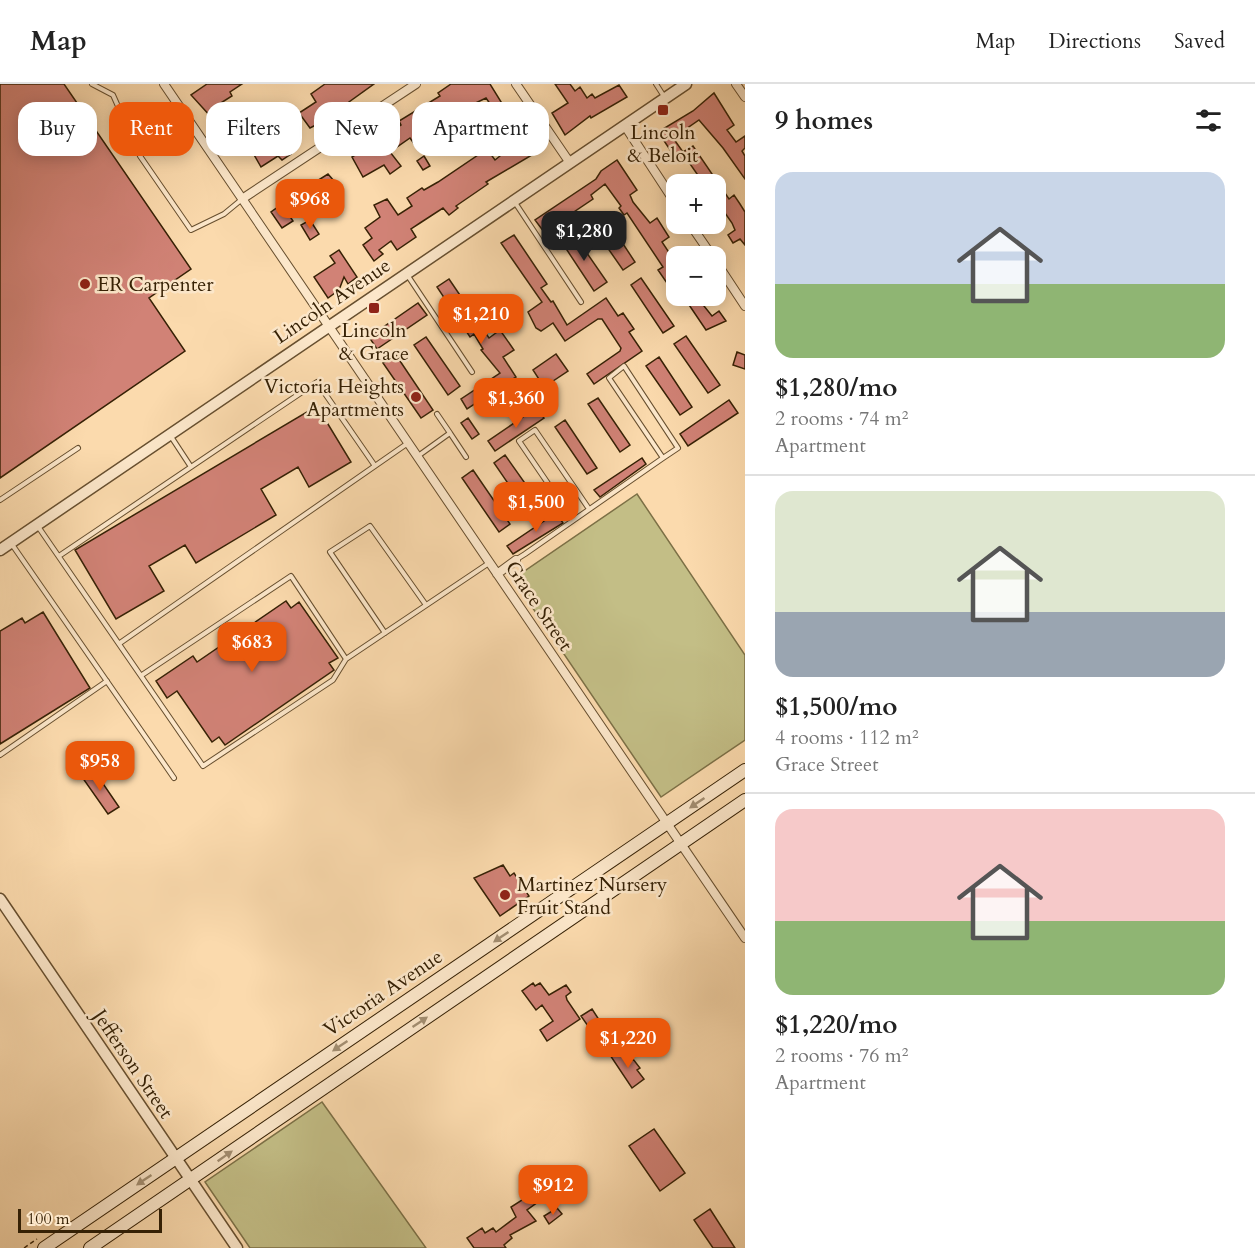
<!DOCTYPE html>
<html lang="en">
<head>
<meta charset="utf-8">
<style>
  :root { --surface:#fff; --page:#f6f6f6; --text:#222; --muted:#767676; --line:#e0e0e0; --accent:#ea580c }
  body { margin:0; font-family:Cardo,serif; background:var(--page); color:var(--text); height:100vh; display:flex; flex-direction:column; font-size:22px; white-space:nowrap }
  * { box-sizing:border-box; margin:0 }
  p { font-size:20px; color:var(--muted) }
  .icon { flex:none; width:33px; height:33px; fill:none; stroke:currentColor; stroke-width:2; stroke-linecap:round; stroke-linejoin:round }
  .map { position:relative; flex:1; overflow:hidden }
  .side { display:flex; flex-direction:column; background:var(--surface); width:510px }
  .side>* { flex:none }
  .top-card { position:absolute; left:18px; top:18px; width:570px; height:54px; display:flex; gap:12px }
  .tools { position:absolute; left:666px; top:90px; display:grid; gap:12px }
  .tools a { display:grid; place-items:center; width:60px; height:60px; border-radius:12px; background:var(--surface); box-shadow:0 3px 15px #0003; font-size:30px }
  .scale { position:absolute; left:18px; bottom:15px; width:144px; box-sizing:border-box; padding-left:6px; border:3px solid #362105; border-top:0; font-size:16px; line-height:21px; white-space:nowrap; color:#362105; -webkit-text-stroke:4px #fce7ca; paint-order:stroke }
  .price { position:absolute; translate:-50% -51px; padding:0 14px; border-radius:12px; background:var(--accent); color:#fff; font-size:20px; line-height:39px; filter:drop-shadow(0 2px 3px #0008) }
  .price::after { content:''; position:absolute; left:50%; top:36px; width:18px; height:14px; margin-left:-9px; background:inherit; clip-path:polygon(0 0,100% 0,50% 100%) }
  .price.current { background:#222; color:#fff }
  ul { padding:0; list-style:none }
  li { display:grid; align-content:center; gap:12px; height:318px; padding:0 30px }
  li+li { border-top:2px solid var(--line) }
  li span { display:grid; place-items:center; height:186px; border-radius:18px; color:#555 }
  li>.icon { margin-inline-start:auto }
  span .icon { width:108px; height:108px; fill:#fffc; stroke-width:1 }
  li b { font-size:26px }
  h2 { display:flex; justify-content:space-between; align-items:center; height:72px; padding:0 30px; font-size:26px }
  .tag { padding:0 21px; border-radius:18px; background:var(--surface); box-shadow:0 3px 15px #0003; font-size:21px; line-height:54px }
  .tag.current { background:var(--accent); color:#fff }
  header { display:flex; align-items:center; gap:36px; box-sizing:border-box; height:84px; padding:0 30px; background:var(--surface); border-bottom:2px solid var(--line) }
  header strong { font-size:28px }
  nav { display:flex; gap:33px; margin-inline-start:auto; font-size:21px }
  main { display:flex; flex:1; min-height:0 }
  .map>svg:first-child { display:block }
  .green { fill:#c3be86; stroke:#7c7046; stroke-width:1.5 }
  .building { fill:#d18276; stroke:#362105; stroke-width:1.5 }
  .lines { fill:none; stroke-linecap:round; stroke-linejoin:round }
  .service-casing { stroke:#674f2f; stroke-width:6 }
  .minor-casing { stroke:#674f2f; stroke-width:10 }
  .tertiary-casing { stroke:#674f2f; stroke-width:13 }
  .secondary-casing { stroke:#362105; stroke-width:14 }
  .path { stroke:#362105; stroke-width:1.5; stroke-dasharray:4.5 3; stroke-linecap:butt }
  .service { stroke:#fce7ca; stroke-width:4 }
  .minor { stroke:#fce7ca; stroke-width:8 }
  .tertiary { stroke:#fce7ca; stroke-width:10 }
  .secondary { stroke:#fce7ca; stroke-width:12 }
  .oneway { fill:#a38e71 }
  .poi-dot { fill:#8f2418; stroke:#fce7ca; stroke-width:2 }
  .labels { text-anchor:middle; dominant-baseline:central; stroke-width:5; stroke-linejoin:round; paint-order:stroke }
  .poi-label { font-size:20px; fill:#362105; stroke:#fce7ca }
  .street-label { font-size:20px; fill:#362105; stroke:#fce7ca }
</style>
</head>
<body>
<header>
<strong>Map</strong>
<nav><a>Map</a><a>Directions</a><a>Saved</a></nav>
</header>
<main>
<div class="map">
<svg width="745" height="1164" viewBox="0 0 745 1164">
  <rect width="100%" height="100%" fill="#fbdaad"/>
  <filter id="stains"><feTurbulence type="fractalNoise" baseFrequency=".00333" numOctaves="4"/><feColorMatrix values="0 0 0 0 .2 0 0 0 0 .09 0 0 0 0 .02 0 0 0 .5 -.17"/></filter>
  <radialGradient id="worn" r=".72"><stop offset=".6" stop-color="#630" stop-opacity="0"/><stop offset="1" stop-color="#630" stop-opacity=".3"/></radialGradient>
  <path class="green" d="M637 410 745 571V656L661 713 513 495Z
    M322 1018 426 1164H250L205 1098Z"/>
  <path class="building" d="M0 0H64L191 185 149 214 185 267 0 394Z
    M207 0H242L230 8 232 12 216 22 221 28 212 34 191 11Z
    M325 0H374L335 28 337 30 310 44 299 29 316 18 311 10Z
    M451 0H490L503 21 495 27 486 14 463 25 469 34 455 46 447 51 441 43 426 53 433 64 425 69 418 58 415 61 410 54 390 68 401 82 390 90 384 81 363 93 352 73 401 41 399 37 440 12 438 9Z
    M555 0H570L575 7 580 3 587 14 592 10 595 14 619 1 627 13 591 34 590 32 565 51 552 29 568 19Z
    M714 9 734 41 727 46 736 58 745 52V64L742 67 745 72V95L723 64 699 36 673 54 683 68 693 62 729 115 734 111 740 120 745 128V161L740 155 733 159 728 151 735 146 732 139 723 126 716 128V100H704L686 74 679 79 658 48 693 27Z
    M258 49 267 62 279 54 281 57 286 53 293 63 288 66 291 70 282 76 278 72 261 83 246 57Z
    M526 51 537 68 486 98 488 100 456 122 458 124 449 131 443 124 420 139 411 145 416 153 397 166 391 157 379 166 383 170 374 177 363 161 372 154 365 144 380 133 374 121 387 115 398 131 412 122 407 114 422 104 424 106 438 98 487 65 495 76Z
    M424 72 430 82 423 86 417 77Z
    M617 76 637 106 630 111 633 118 650 139 657 134 669 153 662 158 676 179V197L669 202 658 186 663 183 627 129 624 131 619 124 621 122 605 100 591 111 593 115 544 148 535 136 596 95 601 87Z
    M328 90 341 105 313 124 301 107Z
    M282 120 293 137 282 144 271 128Z
    M602 128 635 178 623 186 589 137Z
    M310 136 319 150 310 156 301 141Z
    M573 149 607 198 594 207 561 157Z
    M514 151 547 200 541 204 551 218 553 217 567 241 606 214 618 232 623 229 634 245 629 248 642 267 594 300 587 290 620 267 621 264 602 235H598L565 257 553 239 541 247 536 244 528 228 542 218 501 159Z
    M339 166 357 193 348 200 344 193 339 206 328 214 314 193 335 179 330 172Z
    M641 194 674 242 663 249 631 201Z
    M449 195 489 254 500 246 514 266 503 273 516 293 467 325 461 315 500 289 481 266 483 265 474 250 470 253 437 203Z
    M683 212H696L712 232 719 227 726 237 706 246Z
    M418 219 427 231 377 265 369 253Z
    M686 252 720 301 708 309 674 260Z
    M426 253 460 302 448 311 414 261Z
    M737 268 745 271V285L733 281Z
    M556 270 568 287 544 303 533 286Z
    M396 271 433 326 421 334 383 279Z
    M659 273 692 323 680 331 646 282Z
    M598 314 630 361 620 368 588 320Z
    M729 316 738 329 688 362 680 350Z
    M317 322 351 378 309 403 298 383 261 405 276 431 196 479 185 461 149 482 164 507 116 535 75 466Z
    M536 324 544 334 495 367 488 357Z
    M468 334 479 350 472 355 461 339Z
    M565 336 597 384 587 390 555 343Z
    M505 371 539 419 527 427 494 379Z
    M642 374 646 380 600 413 594 406Z
    M473 386 510 440 499 448 462 394Z
    M556 429 563 439 513 470 507 462Z
    M286 517 291 524 299 518 338 574 329 579 334 586 225 661 219 653 212 658 177 607 167 614 156 597 193 572 197 578Z
    M43 528 90 604 0 660V547L22 534 25 539Z
    M93 685 119 723 108 730 82 693Z
    M503 781 510 792 514 789 529 812 500 832 474 794Z
    M533 899 535 902 540 899 549 911 566 901 571 908 566 912 567 916 580 935 547 957 540 946 553 937 542 921 536 926 522 907Z
    M592 925 605 945 595 952 581 932Z
    M618 966 627 980 633 975 640 984 637 986 644 995 632 1004 610 971Z
    M654 1045 685 1089 660 1107 629 1062Z
    M547 1100 552 1108 527 1126 536 1137 510 1151 512 1154 504 1161 506 1164H474L467 1154 482 1144 485 1149 493 1144 496 1148 516 1133 511 1123Z
    M557 1124 562 1130 549 1140 544 1132Z
    M710 1125 735 1164H713L694 1136Z"/>
  <g class="lines">
    <g class="service-casing">
      <path id="service" d="M92 0 113 11 140 72 191 146 224 130 241 116
        M656 0 665 14
        M514 117 581 218
        M408 192 472 288
        M437 330 450 349
        M170 351 191 383
        M418 372 450 349 466 373
        M0 416 78 364
        M573 436 519 357 535 346 589 425
        M37 441 203 682 333 596 346 575 291 492 142 591
        M11 459 174 694
        M59 472 317 298 375 382
        M517 475 525 470 663 374 678 364 624 282 609 294 663 374
        M385 549 330 468 370 442 426 521
        M120 559 408 359
        M346 575 489 479
        M0 671 107 597"/>
    </g>
    <g class="minor-casing">
      <path id="minor" d="M164 0 745 854
        M516 0 570 79
        M736 0 745 13
        M625 42 676 120
        M242 115 416 0
        M690 140 712 172
        M716 178 745 222
        M497 490 516 476"/>
    </g>
    <g class="tertiary-casing">
      <path id="tertiary" d="M0 466 686 0
        M0 815 237 1164"/>
    </g>
    <g class="secondary-casing">
      <path id="secondary" d="M44 1164 745 686
        M90 1164 745 716"/>
    </g>
    <path class="path" d="M24 1164 37 1155"/>
    <use href="#service" class="service"/>
    <use href="#minor" class="minor"/>
    <use href="#tertiary" class="tertiary"/>
    <use href="#secondary" class="secondary"/>
  </g>
  <defs><path id="oneway-solid" d="M-6-.8H1V-3.2L6.5 0L1 3.2V.8H-6Z" transform="scale(1.5)"/></defs>
  <g class="oneway">
    <use href="#oneway-solid" transform="translate(697 719) rotate(146)"/>
    <use href="#oneway-solid" transform="translate(501 853) rotate(146)"/>
    <use href="#oneway-solid" transform="translate(420 938) rotate(-34)"/>
    <use href="#oneway-solid" transform="translate(340 962) rotate(146)"/>
    <use href="#oneway-solid" transform="translate(225 1072) rotate(-35)"/>
    <use href="#oneway-solid" transform="translate(144 1096) rotate(146)"/>
  </g>
  <g class="poi-dot">
    <rect x="657" y="20" width="12" height="12" rx="3"/>
    <circle cx="85" cy="200" r="6"/>
    <rect x="368" y="218" width="12" height="12" rx="3"/>
    <circle cx="416" cy="313" r="6"/>
    <circle cx="505" cy="811" r="6"/>
  </g>
  <g class="labels">
    <g class="poi-label">
      <text x="663" y="48">Lincoln<tspan x="663" dy="23">&amp; Beloit</tspan></text>
      <text x="97" y="200" text-anchor="start">ER Carpenter</text>
      <text x="374" y="246">Lincoln<tspan x="374" dy="23">&amp; Grace</tspan></text>
      <text x="404" y="302" text-anchor="end">Victoria Heights<tspan x="404" dy="23">Apartments</tspan></text>
      <text x="517" y="800" text-anchor="start">Martinez Nursery<tspan x="517" dy="23">Fruit Stand</tspan></text>
    </g>
    <g class="street-label">
      <text transform="translate(332 217) rotate(-34)">Lincoln Avenue</text>
      <text transform="translate(539 522) rotate(56)">Grace Street</text>
      <text transform="translate(383 909) rotate(-34)">Victoria Avenue</text>
      <text transform="translate(133 980) rotate(56)">Jefferson Street</text>
    </g>
  </g>
  <rect width="100%" height="100%" filter="url(#stains)"/>
  <rect width="100%" height="100%" fill="url(#worn)"/>
</svg>
<div class="tools">
<a>+</a>
<a>−</a>
</div>
<div class="scale">100 m</div>
<b class="price" style="left:310px;top:146px">$968</b>
<b class="price current" style="left:584px;top:178px">$1,280</b>
<b class="price" style="left:481px;top:261px">$1,210</b>
<b class="price" style="left:516px;top:345px">$1,360</b>
<b class="price" style="left:536px;top:449px">$1,500</b>
<b class="price" style="left:252px;top:589px">$683</b>
<b class="price" style="left:100px;top:708px">$958</b>
<b class="price" style="left:628px;top:985px">$1,220</b>
<b class="price" style="left:553px;top:1132px">$912</b>
<div class="top-card">
<a class="tag">Buy</a>
<a class="tag current">Rent</a>
<a class="tag">Filters</a>
<a class="tag">New</a>
<a class="tag">Apartment</a>
</div>
</div>
<section class="side">
<h2>9 homes<svg class="icon" aria-label="filters" viewBox="0 0 24 24"><path d="M4 7h16M4 17h16"/><circle cx="9" cy="7" r="2"/><circle cx="15" cy="17" r="2"/></svg></h2>
<ul>
<li><span style="background:linear-gradient(#c9d6e8 60%,#8fb573 0)"><svg class="icon" aria-label="home" viewBox="0 0 24 24"><path d="M3 11l9-7 9 7M6 9v11h12V9"/></svg></span><div><b>$1,280/mo</b><p>2 rooms · 74 m²</p><p>Apartment</p></div></li>
<li><span style="background:linear-gradient(#dfe7d0 65%,#9aa5b1 0)"><svg class="icon" aria-label="home" viewBox="0 0 24 24"><path d="M3 11l9-7 9 7M6 9v11h12V9"/></svg></span><div><b>$1,500/mo</b><p>4 rooms · 112 m²</p><p>Grace Street</p></div></li>
<li><span style="background:linear-gradient(#f6c9c9 60%,#8fb573 0)"><svg class="icon" aria-label="home" viewBox="0 0 24 24"><path d="M3 11l9-7 9 7M6 9v11h12V9"/></svg></span><div><b>$1,220/mo</b><p>2 rooms · 76 m²</p><p>Apartment</p></div></li>
</ul>
</section>
</main>
</body>
</html>
